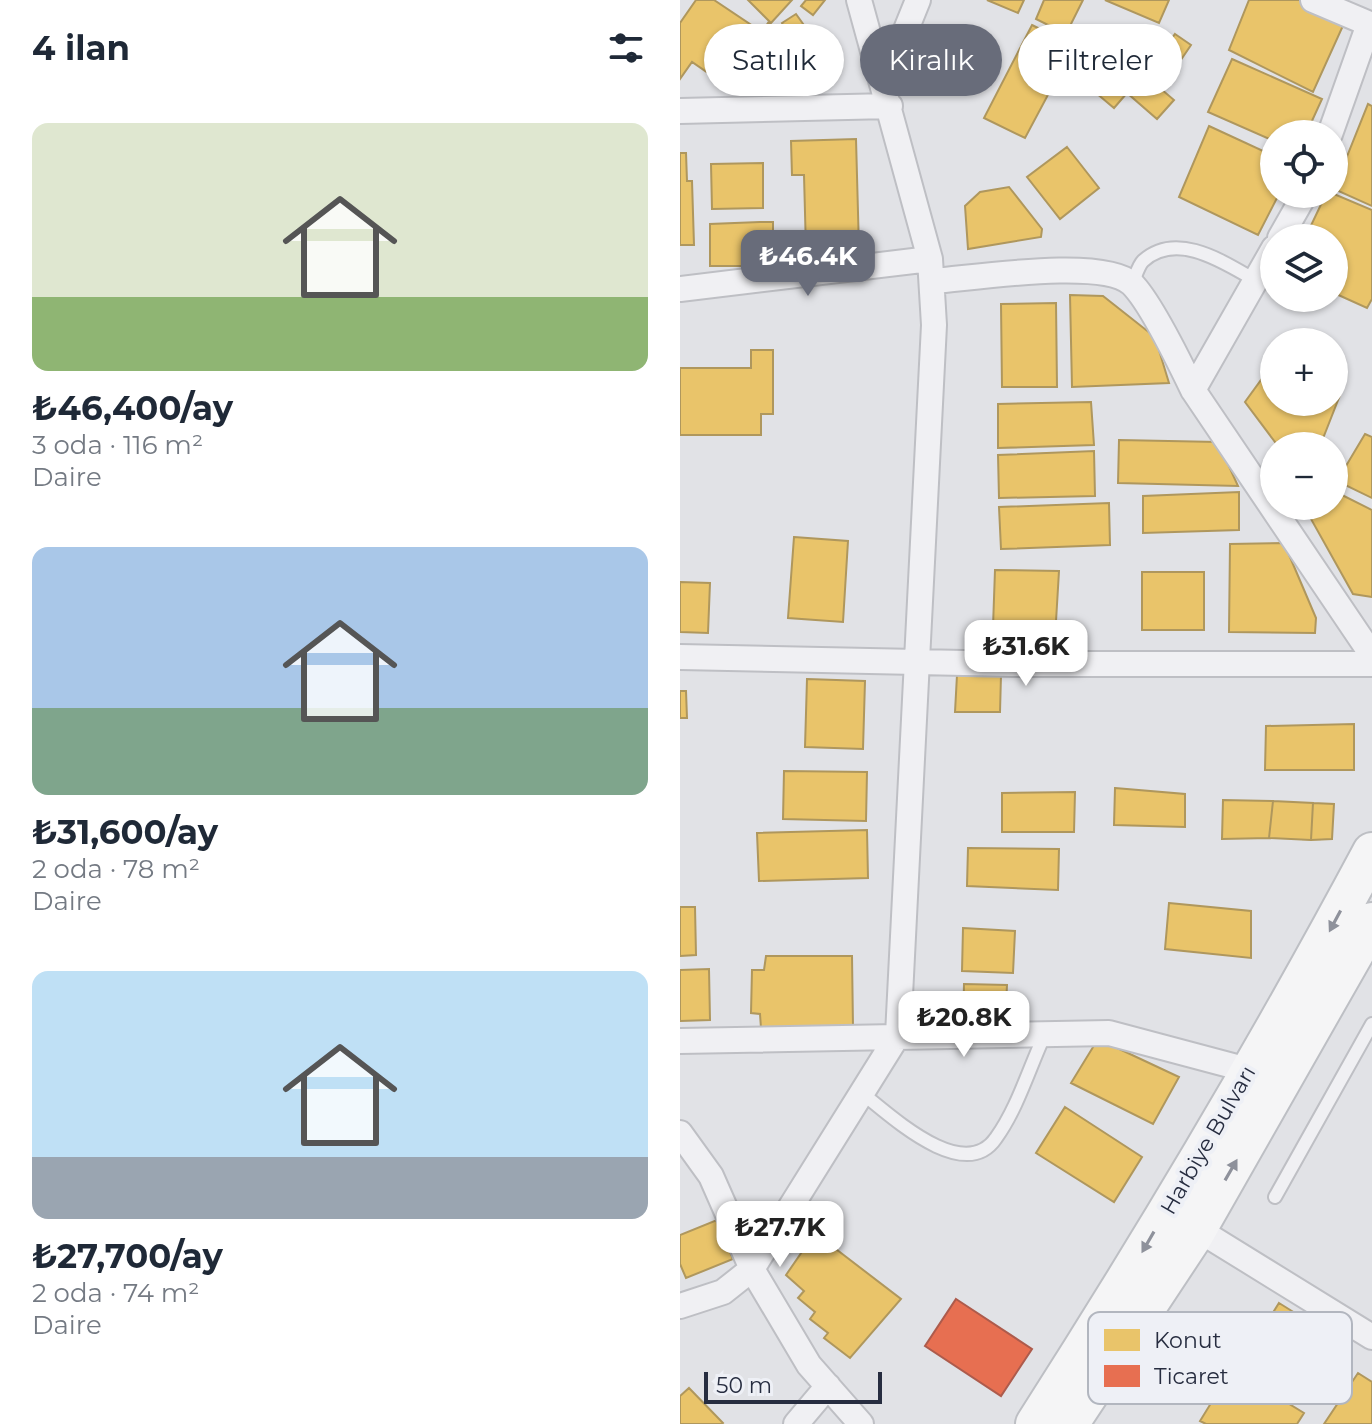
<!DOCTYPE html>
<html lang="tr">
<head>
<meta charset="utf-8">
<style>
  :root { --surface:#fff; --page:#f2f2f3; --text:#1f2937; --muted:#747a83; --accent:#686c7a }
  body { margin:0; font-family:Montserrat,sans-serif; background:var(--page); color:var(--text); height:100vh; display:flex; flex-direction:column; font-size:30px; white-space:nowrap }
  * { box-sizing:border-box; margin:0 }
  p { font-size:26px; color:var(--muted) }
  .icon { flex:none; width:44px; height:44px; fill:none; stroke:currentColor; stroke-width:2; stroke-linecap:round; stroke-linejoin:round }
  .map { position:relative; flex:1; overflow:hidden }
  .side { display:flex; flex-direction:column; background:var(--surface); width:680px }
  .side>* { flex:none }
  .banner { position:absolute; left:24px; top:24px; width:548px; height:72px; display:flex; gap:16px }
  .buttons { position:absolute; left:580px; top:120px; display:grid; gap:16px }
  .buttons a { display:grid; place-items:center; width:88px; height:88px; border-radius:50%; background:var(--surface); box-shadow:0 2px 6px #0004; font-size:40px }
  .scale { position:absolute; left:24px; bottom:20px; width:178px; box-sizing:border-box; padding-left:8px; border:4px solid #272d40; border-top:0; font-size:22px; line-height:28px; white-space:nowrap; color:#272d40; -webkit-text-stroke:6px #eef0f6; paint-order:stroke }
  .price { position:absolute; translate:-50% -68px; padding:0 18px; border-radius:16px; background:#fff; color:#222; font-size:26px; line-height:52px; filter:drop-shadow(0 2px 4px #0008) }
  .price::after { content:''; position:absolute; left:50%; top:48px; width:24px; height:18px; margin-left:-12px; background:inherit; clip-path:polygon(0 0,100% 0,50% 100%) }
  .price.selected { background:var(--accent); color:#fff }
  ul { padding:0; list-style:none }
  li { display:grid; align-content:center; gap:16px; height:424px; padding:0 32px }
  li span { display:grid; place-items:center; height:248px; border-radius:16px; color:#555 }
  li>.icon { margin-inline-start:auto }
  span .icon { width:144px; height:144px; fill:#fffc; stroke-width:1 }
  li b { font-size:34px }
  h2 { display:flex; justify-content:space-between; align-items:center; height:96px; padding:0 32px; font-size:34px }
  .pill { padding:0 28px; border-radius:36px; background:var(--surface); box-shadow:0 2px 6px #0004; font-size:28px; line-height:72px }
  .pill.selected { background:var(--accent); color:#fff }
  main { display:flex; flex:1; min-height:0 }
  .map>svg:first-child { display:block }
  .homes { fill:#e9c46a; stroke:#af975d; stroke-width:2 }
  .shops { fill:#e76f51; stroke:#ad5b4c; stroke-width:2 }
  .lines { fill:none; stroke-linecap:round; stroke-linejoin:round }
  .lane-casing { stroke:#bebfc4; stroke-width:16 }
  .street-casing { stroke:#bebfc4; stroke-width:28 }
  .primary-casing { stroke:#bdbfc4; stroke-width:42 }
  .lane { stroke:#f0f0f3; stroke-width:12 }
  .street { stroke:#f0f0f3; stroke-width:24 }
  .primary { stroke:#f5f5f6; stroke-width:38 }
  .oneway { fill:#8e919b }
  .labels { text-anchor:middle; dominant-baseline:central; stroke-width:8; stroke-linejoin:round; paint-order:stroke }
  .street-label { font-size:22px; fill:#272d40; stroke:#eef0f6 }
  .key { fill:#eef0f6; stroke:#b2b6bf; stroke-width:2 }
  .key-label { font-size:22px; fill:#272d40 }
</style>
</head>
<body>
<main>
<section class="side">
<h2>4 ilan<svg class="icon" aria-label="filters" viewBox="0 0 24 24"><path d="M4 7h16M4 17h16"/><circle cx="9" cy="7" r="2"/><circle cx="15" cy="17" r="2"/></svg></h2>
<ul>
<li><span style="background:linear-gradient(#dfe7d0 70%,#8fb573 0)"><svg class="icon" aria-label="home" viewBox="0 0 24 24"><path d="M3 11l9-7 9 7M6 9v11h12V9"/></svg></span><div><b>₺46,400/ay</b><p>3 oda · 116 m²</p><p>Daire</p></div></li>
<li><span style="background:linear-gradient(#a9c7e8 65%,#7fa58c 0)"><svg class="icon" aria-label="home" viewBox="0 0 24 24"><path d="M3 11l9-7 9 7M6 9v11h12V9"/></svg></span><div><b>₺31,600/ay</b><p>2 oda · 78 m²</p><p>Daire</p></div></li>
<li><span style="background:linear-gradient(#bfe0f5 75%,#9aa5b1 0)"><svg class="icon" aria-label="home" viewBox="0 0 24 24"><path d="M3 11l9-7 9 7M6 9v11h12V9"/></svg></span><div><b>₺27,700/ay</b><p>2 oda · 74 m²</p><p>Daire</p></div></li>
</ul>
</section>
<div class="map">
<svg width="692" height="1424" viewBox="0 0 692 1424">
  <rect width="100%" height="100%" fill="#e1e2e6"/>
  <path class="homes" d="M16 0H34L82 32 88 23 107 36 91 65 72 51 47 86 12 62 0 79V23Z
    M68 0H112L91 23Z
    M126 0H145L133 15 121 6Z
    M307 0H344L338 13Z
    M364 0H403L386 34 356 19Z
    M425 0H489L479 23Z
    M569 0H622L666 19 633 92 549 50Z
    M116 14 126 28 111 38 102 23Z
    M352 25 394 46 345 138 304 118Z
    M495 34 511 45 492 73 475 62Z
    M552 59 642 99 626 134H594V141L528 112Z
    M438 68 454 82 462 73 494 100 477 119 447 93 434 108 416 93Z
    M688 104 692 106V206L654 189Z
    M529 126 594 156V194H599L578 235 499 197Z
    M176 139 179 249 126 250 124 175H112L111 141Z
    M387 147 419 188 380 219 347 177Z
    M0 153H6L7 181H12L14 245H0Z
    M83 163V208L32 209 31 164Z
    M329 187 362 229 361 237 288 249 285 206 300 192Z
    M646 194H654L692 210V299L687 308 654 293V238H625Z
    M80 222H93V266H30V224Z
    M390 295 423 296 475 337 489 383 392 387Z
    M376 303 377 387H322L321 304Z
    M71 350H93V414H81V435H0V368H71Z
    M594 362V402H654V386L662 390 640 446H598L565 402Z
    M411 402 414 445 318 448V404Z
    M685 434 692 437V498L657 481Z
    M439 440 538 442 558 486 438 483Z
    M414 451 415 496 319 498 318 455Z
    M559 492V530L463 533V496Z
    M656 492 692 510V597L673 594 631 519 643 506H654Z
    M429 503 430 545 321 549 319 507Z
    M114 537 168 541 163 622 108 618Z
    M604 543 636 618 635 633 549 632 550 544Z
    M315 570 379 571 375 638 337 639 335 627H313Z
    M462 572H524V630H462Z
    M0 582 30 583 28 633 0 632Z
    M277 675H321L320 712H275Z
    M127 679 185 681 183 749 125 747Z
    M0 691H6L7 718H0Z
    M674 724V770H585L586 726Z
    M104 771 187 772 186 821 103 819Z
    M435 788 505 794V827L434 825Z
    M395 792 394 832H322V793Z
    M543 800 593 801 589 838 542 839Z
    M593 801 633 803 631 840 589 838Z
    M633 803 654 804 652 839 631 840Z
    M187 830 188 878 79 881 77 833Z
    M288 848 379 849 378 890 287 886Z
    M489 903 571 911V958L485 949Z
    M0 907H15L16 955 0 956Z
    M283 928 335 931 333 973 282 971Z
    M86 956H172L173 1027 81 1028 80 1014 71 1013 72 970H84Z
    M29 969 30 1020 0 1021V970Z
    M284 984 327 985 325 1026 283 1024Z
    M418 1039 499 1077 473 1124 391 1083Z
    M385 1107 462 1157 434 1202 356 1153Z
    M37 1220 53 1259 6 1278 0 1264V1235Z
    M135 1233 221 1299 170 1358 144 1338 148 1333 130 1319 135 1312 118 1298 124 1291 106 1275Z
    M599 1303 668 1346 642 1389 572 1346Z
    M552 1369 624 1413 617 1424H526L520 1421Z
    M678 1373 692 1382V1424H644Z
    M9 1388 43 1423 42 1424H0V1396Z"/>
  <path class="shops" d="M276 1299 352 1349 321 1396 245 1346Z"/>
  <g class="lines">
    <g class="lane-casing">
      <path id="lane" d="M452 284C455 278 458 266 463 261 497 230 545 263 575 280
        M183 1094C210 1115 284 1185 316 1138 337 1109 349 1069 364 1036
        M595 1197 692 1024"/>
    </g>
    <g class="street-casing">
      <path id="street" d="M633 0 692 25
        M204 84 238 0
        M0 111 210 106
        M650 134 689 24
        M600 238 625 194
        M254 281C294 278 424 257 452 284 470 302 501 365 513 390L692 655
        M0 289 250 259
        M513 390 594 248
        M0 657 332 664H692
        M0 1041 429 1033 568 1070
        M0 1133 31 1176 72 1269 129 1365 181 1424
        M517 1229 692 1337
        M0 1306 43 1292 72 1269 218 1035 254 325 250 259 179 0
        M116 1424 148 1386"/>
    </g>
    <g class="primary-casing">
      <path id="primary" d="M355 1424C474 1238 588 1047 692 852
        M389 1424 512 1238 692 922"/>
    </g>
    <use href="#lane" class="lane"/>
    <use href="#street" class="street"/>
    <use href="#primary" class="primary"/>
  </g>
  <defs><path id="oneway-solid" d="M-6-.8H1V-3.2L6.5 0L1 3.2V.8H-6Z" transform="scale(2)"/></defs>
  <g class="oneway">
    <use href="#oneway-solid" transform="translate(655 921) rotate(118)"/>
    <use href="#oneway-solid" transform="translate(551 1170) rotate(-60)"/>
    <use href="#oneway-solid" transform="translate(468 1242) rotate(120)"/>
  </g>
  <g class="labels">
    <g class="street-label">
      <text transform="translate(528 1140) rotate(-60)">Harbiye Bulvarı</text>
    </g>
  </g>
  <rect x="408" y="1312" width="264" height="92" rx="12" class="key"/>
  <rect x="424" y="1329" width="36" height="22" fill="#e9c46a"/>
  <rect x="424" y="1365" width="36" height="22" fill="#e76f51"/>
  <g class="key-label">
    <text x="474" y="1348">Konut</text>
    <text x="474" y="1384">Ticaret</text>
  </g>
</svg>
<div class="buttons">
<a><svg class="icon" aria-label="locate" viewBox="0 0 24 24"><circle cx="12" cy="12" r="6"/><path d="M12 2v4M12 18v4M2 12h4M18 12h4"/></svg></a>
<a><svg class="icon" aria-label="layers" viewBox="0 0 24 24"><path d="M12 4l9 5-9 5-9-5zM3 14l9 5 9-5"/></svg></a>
<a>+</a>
<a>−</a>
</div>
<div class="scale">50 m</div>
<b class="price selected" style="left:128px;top:298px">₺46.4K</b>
<b class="price" style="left:346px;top:688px">₺31.6K</b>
<b class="price" style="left:284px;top:1059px">₺20.8K</b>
<b class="price" style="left:100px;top:1269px">₺27.7K</b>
<div class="banner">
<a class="pill">Satılık</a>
<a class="pill selected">Kiralık</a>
<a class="pill">Filtreler</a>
</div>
</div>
</main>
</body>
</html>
